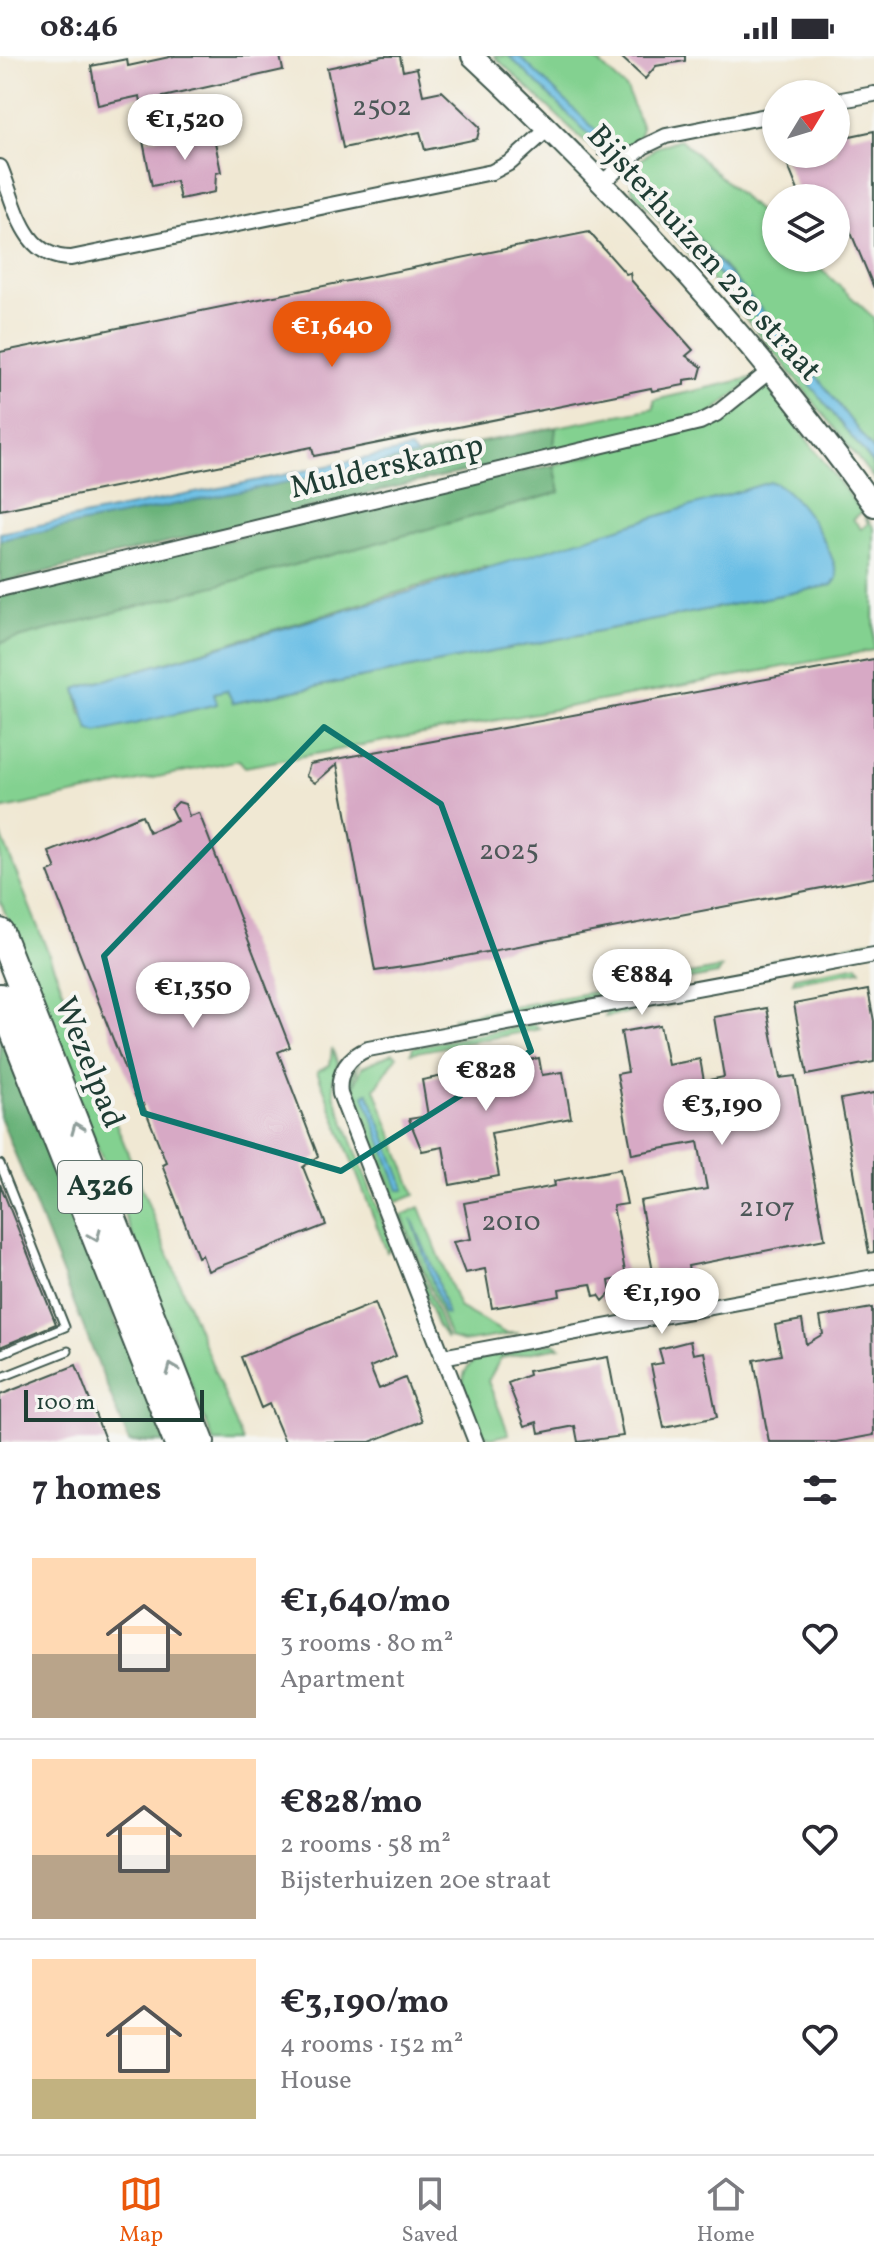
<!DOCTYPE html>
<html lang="en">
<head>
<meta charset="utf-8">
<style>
  :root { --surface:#fff; --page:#f7f7f7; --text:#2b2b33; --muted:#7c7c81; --line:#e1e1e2; --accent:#ea580c }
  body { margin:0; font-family:Vollkorn,serif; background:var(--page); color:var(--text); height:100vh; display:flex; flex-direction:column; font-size:30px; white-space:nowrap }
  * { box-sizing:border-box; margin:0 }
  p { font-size:26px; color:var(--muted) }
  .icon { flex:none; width:44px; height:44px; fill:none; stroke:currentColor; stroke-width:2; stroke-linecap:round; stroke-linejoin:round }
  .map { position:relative; height:1386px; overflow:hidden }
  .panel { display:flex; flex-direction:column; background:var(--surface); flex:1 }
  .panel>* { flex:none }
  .needle { width:52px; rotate:52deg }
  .buttons { position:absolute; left:762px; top:24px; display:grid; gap:16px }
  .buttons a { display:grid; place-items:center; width:88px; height:88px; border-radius:50%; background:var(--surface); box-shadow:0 2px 6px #0004; font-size:40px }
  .scale { position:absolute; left:24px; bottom:20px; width:180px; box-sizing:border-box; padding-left:8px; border:4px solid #1f3d34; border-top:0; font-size:22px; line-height:28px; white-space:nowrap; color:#1f3d34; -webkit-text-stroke:6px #f6f6f2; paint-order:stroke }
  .price { position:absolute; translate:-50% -68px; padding:0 18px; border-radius:28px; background:#fff; color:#222; font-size:26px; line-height:52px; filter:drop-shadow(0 2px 4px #0008) }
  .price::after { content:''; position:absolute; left:50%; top:48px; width:24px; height:18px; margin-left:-12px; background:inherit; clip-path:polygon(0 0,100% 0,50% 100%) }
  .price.on { background:var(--accent); color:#fff }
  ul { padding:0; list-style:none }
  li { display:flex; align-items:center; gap:24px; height:200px; padding:0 32px }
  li+li { border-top:2px solid var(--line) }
  li span { display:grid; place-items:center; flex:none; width:224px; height:160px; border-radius:0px; color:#555 }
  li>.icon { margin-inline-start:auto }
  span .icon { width:96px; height:96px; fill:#fffc; stroke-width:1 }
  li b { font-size:34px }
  h2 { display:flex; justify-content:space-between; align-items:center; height:96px; padding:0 32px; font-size:34px }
  .status { display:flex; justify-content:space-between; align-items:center; height:56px; padding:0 40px; background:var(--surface); direction:ltr }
  .status svg { height:22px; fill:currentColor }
  .dock { display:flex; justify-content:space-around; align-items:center; height:112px; border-top:2px solid var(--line); background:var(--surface); font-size:22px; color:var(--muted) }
  .dock a { display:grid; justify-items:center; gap:4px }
  .dock .on { color:var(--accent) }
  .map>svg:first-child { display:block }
  .green { fill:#83d190; stroke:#518762; stroke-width:2; fill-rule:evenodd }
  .forest { fill:#6ab37a; stroke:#447857; stroke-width:2 }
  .water { fill:#69bee5; stroke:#447e8c; stroke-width:2 }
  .building { fill:#d7a9c5 }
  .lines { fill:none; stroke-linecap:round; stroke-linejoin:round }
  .service-casing { stroke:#3e574c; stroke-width:11 }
  .minor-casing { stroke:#3e574c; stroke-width:18 }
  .secondary-casing { stroke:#3e574c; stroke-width:24 }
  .motorway-casing { stroke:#3e574c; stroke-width:30 }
  .path { stroke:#3e574c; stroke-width:2; stroke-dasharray:6 6; stroke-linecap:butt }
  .service { stroke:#fff; stroke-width:7 }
  .minor { stroke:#fff; stroke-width:14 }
  .secondary { stroke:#fff; stroke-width:20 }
  .motorway { stroke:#fff; stroke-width:26 }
  .oneway { stroke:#8f9e9a }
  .marked { fill:none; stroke:#0f766e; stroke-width:6; stroke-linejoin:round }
  .labels { text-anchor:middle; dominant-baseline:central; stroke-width:8; stroke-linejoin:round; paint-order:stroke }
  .number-label { font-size:28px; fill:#4d5858 }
  .shield { fill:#f6f6f2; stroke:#60746d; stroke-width:2 }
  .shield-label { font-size:30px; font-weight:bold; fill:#1f3d34 }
  .street-label { font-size:32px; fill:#1f3d34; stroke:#f6f6f2 }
</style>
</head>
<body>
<div class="status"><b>08:46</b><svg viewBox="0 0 49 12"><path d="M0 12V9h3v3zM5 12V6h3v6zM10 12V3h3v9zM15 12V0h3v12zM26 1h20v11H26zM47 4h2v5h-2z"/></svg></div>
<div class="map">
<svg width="874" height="1386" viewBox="0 0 874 1386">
  <rect width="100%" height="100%" fill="#f6f6f2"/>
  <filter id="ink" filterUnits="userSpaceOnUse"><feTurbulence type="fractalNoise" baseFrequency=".0125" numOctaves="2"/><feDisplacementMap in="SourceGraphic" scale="16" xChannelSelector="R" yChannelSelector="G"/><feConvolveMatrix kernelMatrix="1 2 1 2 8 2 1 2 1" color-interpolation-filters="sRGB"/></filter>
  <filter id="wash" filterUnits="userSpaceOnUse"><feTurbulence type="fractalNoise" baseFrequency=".006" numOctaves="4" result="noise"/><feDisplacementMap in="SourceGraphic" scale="32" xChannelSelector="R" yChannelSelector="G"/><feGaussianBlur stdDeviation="1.8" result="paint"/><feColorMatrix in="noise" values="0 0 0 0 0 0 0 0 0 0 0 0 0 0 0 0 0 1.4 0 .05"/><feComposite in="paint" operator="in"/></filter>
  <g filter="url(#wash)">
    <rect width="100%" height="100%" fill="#f0e8d3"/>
    <path class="green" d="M494 0H592L627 33 642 72 638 85 620 101 596 96Z
      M680 83 776 172V202H809L874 262V395C804 302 729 214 649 128L642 133 743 245 873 407 874 423 769 289 632 134 631 112 655 92Z
      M756 321 709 359 553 397 556 371 654 352V344Z
      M764 327 862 456 853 463 861 473 868 468 864 458 874 472V594L245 711 239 704 0 754V587C186 536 374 490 560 436L554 409 702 369ZM483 511 831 529 234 647 228 633 214 637 216 648 182 656 81 658 76 633Z
      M0 776 243 1386H214L0 844Z
      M874 884V891L779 909 771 904Z
      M858 909 861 914 793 926 795 921Z
      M722 912 718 918 456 966 452 962Z
      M665 944 670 949 605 961 608 955Z
      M534 968 540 973 411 997 413 991Z
      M332 992 338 1008 333 1023 335 1041 392 1190 387 1196 317 1015 330 1009Z
      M393 997 397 1000 375 1033 415 1139 397 1146 354 1031 362 1011Z
      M359 1006 352 1034 393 1143 387 1141 348 1038 347 1028Z
      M420 1151 459 1251 505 1277H519L463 1286 450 1282 402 1159Z
      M400 1161 447 1283 437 1269 397 1166Z
      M554 1287 560 1291 501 1302 488 1325 509 1378 493 1382 484 1379C477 1363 464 1342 463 1325 463 1293 529 1291 554 1287Z"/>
    <path class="forest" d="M556 371 553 397 404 429 0 527V484Z
      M554 409 560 436C375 490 187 536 0 587V541L405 440Z
      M0 980 165 1386H129L0 1060Z"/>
    <path class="water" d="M509 0H519L608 86 602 91Z
      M646 127 788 283 874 395V409L743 245 642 133Z
      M410 393 417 400 0 484V477Z
      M770 426C794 428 838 499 837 523L832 529 233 647 227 634 214 637 217 648 97 677 89 674 76 633 81 631 409 536Z
      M368 1036 404 1130V1134H399L364 1039Z
      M412 1163 435 1217 447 1259 443 1257Z"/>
    <g id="blocks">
      <path class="building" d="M174 0H280L283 14 141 46 140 40 98 49 91 10 127 3 128 10Z
        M383 0H400L403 15 417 12 423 39 442 35 480 71 477 83 425 94 420 76 343 92 327 12Z
        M620 0H685V5L656 10 645 23Z
        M212 71 221 116 216 117 215 136 180 143 176 125 152 130 143 85Z
        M846 71 850 80 874 75V232L849 172 836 178V142H801L785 102 795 98H836V73Z
        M589 176 626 218 630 217 631 224 693 294 686 300 702 311 699 322 684 324V329L652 335 651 332 314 400 312 391 0 454V296Z
        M874 603V822L424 908 375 915 337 708 315 727 306 720 310 708Z
        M178 746 185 748 189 760 199 757 290 991 278 996 318 1100 303 1111 326 1169 208 1215 202 1199 198 1201 162 1108 166 1106 143 1048 139 1050 48 816 56 813 49 796 142 759 149 776 177 765 171 753Z
        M868 934 874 965V1006L807 1019 794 948Z
        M767 952 780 1022 795 1020 825 1183 688 1210 690 1222 683 1229 672 1223 670 1214 653 1216 640 1145 707 1133 698 1086 632 1098 617 1018 628 1016 621 976 660 969 668 1009 700 1003 704 1025 724 1021 714 961Z
        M539 1002 542 1019 563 1016 571 1062 491 1077 499 1120 450 1129 443 1091 422 1095 409 1063 428 1060 422 1024Z
        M874 1037V1196L869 1197 841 1043Z
        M620 1113 627 1148 613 1150 626 1221 609 1225 611 1237 603 1245 599 1239 594 1240 591 1228 559 1233 560 1240 492 1252 485 1213 465 1217 453 1186 471 1183 464 1147 555 1130 554 1125Z
        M0 1128 56 1268 0 1291Z
        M375 1247 396 1300 370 1311 379 1333 405 1322 422 1365 370 1386H285L269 1348 261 1352 241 1301Z
        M872 1252 874 1379 836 1386H769L754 1304 781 1299 775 1269 802 1264 806 1288 823 1278 820 1261Z
        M690 1285 693 1298 704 1296 717 1361 664 1372 651 1309 663 1307 659 1293Z
        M608 1301 623 1380 578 1386 575 1370 539 1377 537 1366 525 1370 508 1327 529 1319 528 1315Z
        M76 1309 106 1386H0V1339Z"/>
    </g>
  </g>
  <g filter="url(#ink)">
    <use href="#blocks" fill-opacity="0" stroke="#3e574c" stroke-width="2"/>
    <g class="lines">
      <g class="service-casing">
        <path id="service" d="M0 1108 65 1271 0 1298
          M0 1322 68 1295"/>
      </g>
      <g class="minor-casing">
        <path id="minor" d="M836 45 874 38
          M0 111C16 149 22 202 71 202L492 116 511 106 549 72
          M603 126 643 91 666 80 776 58
          M0 533 700 366 716 358 771 314
          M442 1301 874 1221
          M476 1386 340 1038C337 1017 349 1000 368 993L874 899"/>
      </g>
      <g class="secondary-casing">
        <path id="secondary" d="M472 0C620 138 756 285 874 450"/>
      </g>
      <g class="motorway-casing">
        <path id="motorway" d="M0 876 201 1386
          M0 941 177 1386"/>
      </g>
      <path class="path" d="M597 99 611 101
        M631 121V134"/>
      <use href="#service" class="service"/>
      <use href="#minor" class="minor"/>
      <use href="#secondary" class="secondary"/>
      <use href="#motorway" class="motorway"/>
    </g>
    <defs><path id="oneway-chevron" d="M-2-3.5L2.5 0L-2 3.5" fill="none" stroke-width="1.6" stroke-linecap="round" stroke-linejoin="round" transform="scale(2)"/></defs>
    <g class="oneway">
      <use href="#oneway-chevron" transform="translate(77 1072) rotate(-112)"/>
      <use href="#oneway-chevron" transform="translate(95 1180) rotate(68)"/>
      <use href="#oneway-chevron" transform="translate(172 1313) rotate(-112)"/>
    </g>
  </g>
  <path class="marked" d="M324 671 441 748 531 995 341 1115 143 1057 104 900Z"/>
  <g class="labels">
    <g class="number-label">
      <text x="382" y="51">2502</text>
      <text x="509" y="795">2025</text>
      <text x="767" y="1152">2107</text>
      <text x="511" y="1166">2010</text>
    </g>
    <rect class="shield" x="58" y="1105" width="84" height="52" rx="6"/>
    <g class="shield-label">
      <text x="100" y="1131">A326</text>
    </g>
    <g class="street-label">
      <text transform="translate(703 198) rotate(48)">Bijsterhuizen 22e straat</text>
      <text transform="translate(387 412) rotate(-13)">Mulderskamp</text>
      <text transform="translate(88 1007) rotate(68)">Wezelpad</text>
    </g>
  </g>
</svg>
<div class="buttons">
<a><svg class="needle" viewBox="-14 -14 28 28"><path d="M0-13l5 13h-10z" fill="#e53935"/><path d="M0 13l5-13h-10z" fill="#7c7c81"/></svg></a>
<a><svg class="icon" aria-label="layers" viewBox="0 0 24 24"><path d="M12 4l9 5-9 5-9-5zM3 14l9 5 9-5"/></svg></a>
</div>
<div class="scale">100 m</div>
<b class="price" style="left:185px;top:106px">€1,520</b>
<b class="price on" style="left:332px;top:313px">€1,640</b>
<b class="price" style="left:642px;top:961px">€884</b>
<b class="price" style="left:193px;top:974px">€1,350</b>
<b class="price" style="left:486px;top:1057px">€828</b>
<b class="price" style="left:722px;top:1091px">€3,190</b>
<b class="price" style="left:662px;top:1280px">€1,190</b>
</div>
<section class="panel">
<h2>7 homes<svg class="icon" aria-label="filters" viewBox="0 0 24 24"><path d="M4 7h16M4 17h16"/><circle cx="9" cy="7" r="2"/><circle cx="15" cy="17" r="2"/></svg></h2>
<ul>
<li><span style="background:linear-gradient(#ffd9b3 60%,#b9a48a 0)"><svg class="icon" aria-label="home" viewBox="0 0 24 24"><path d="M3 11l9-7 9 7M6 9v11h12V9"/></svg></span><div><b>€1,640/mo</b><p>3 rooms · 80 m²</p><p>Apartment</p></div><svg class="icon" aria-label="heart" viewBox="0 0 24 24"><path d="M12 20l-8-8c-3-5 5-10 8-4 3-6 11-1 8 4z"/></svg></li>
<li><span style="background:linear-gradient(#ffd9b3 60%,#b9a48a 0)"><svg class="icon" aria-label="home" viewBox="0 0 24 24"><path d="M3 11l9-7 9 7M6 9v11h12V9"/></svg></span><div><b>€828/mo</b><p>2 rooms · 58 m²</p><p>Bijsterhuizen 20e straat</p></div><svg class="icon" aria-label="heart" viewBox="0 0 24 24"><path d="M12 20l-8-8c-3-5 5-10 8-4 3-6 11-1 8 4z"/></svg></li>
<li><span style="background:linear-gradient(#ffd9b3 75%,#c2b280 0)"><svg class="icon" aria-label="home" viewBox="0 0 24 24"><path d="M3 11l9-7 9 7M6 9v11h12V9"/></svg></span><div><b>€3,190/mo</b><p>4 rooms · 152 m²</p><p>House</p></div><svg class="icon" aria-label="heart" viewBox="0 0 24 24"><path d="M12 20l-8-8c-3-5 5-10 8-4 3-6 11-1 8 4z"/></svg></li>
</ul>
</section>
<nav class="dock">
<a class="on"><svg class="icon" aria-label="map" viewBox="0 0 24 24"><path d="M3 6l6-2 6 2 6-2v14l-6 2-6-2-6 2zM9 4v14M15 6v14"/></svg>Map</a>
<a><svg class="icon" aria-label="saved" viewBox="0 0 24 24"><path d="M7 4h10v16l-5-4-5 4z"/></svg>Saved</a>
<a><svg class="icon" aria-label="home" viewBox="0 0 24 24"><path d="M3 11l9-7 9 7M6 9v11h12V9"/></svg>Home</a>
</nav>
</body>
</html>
